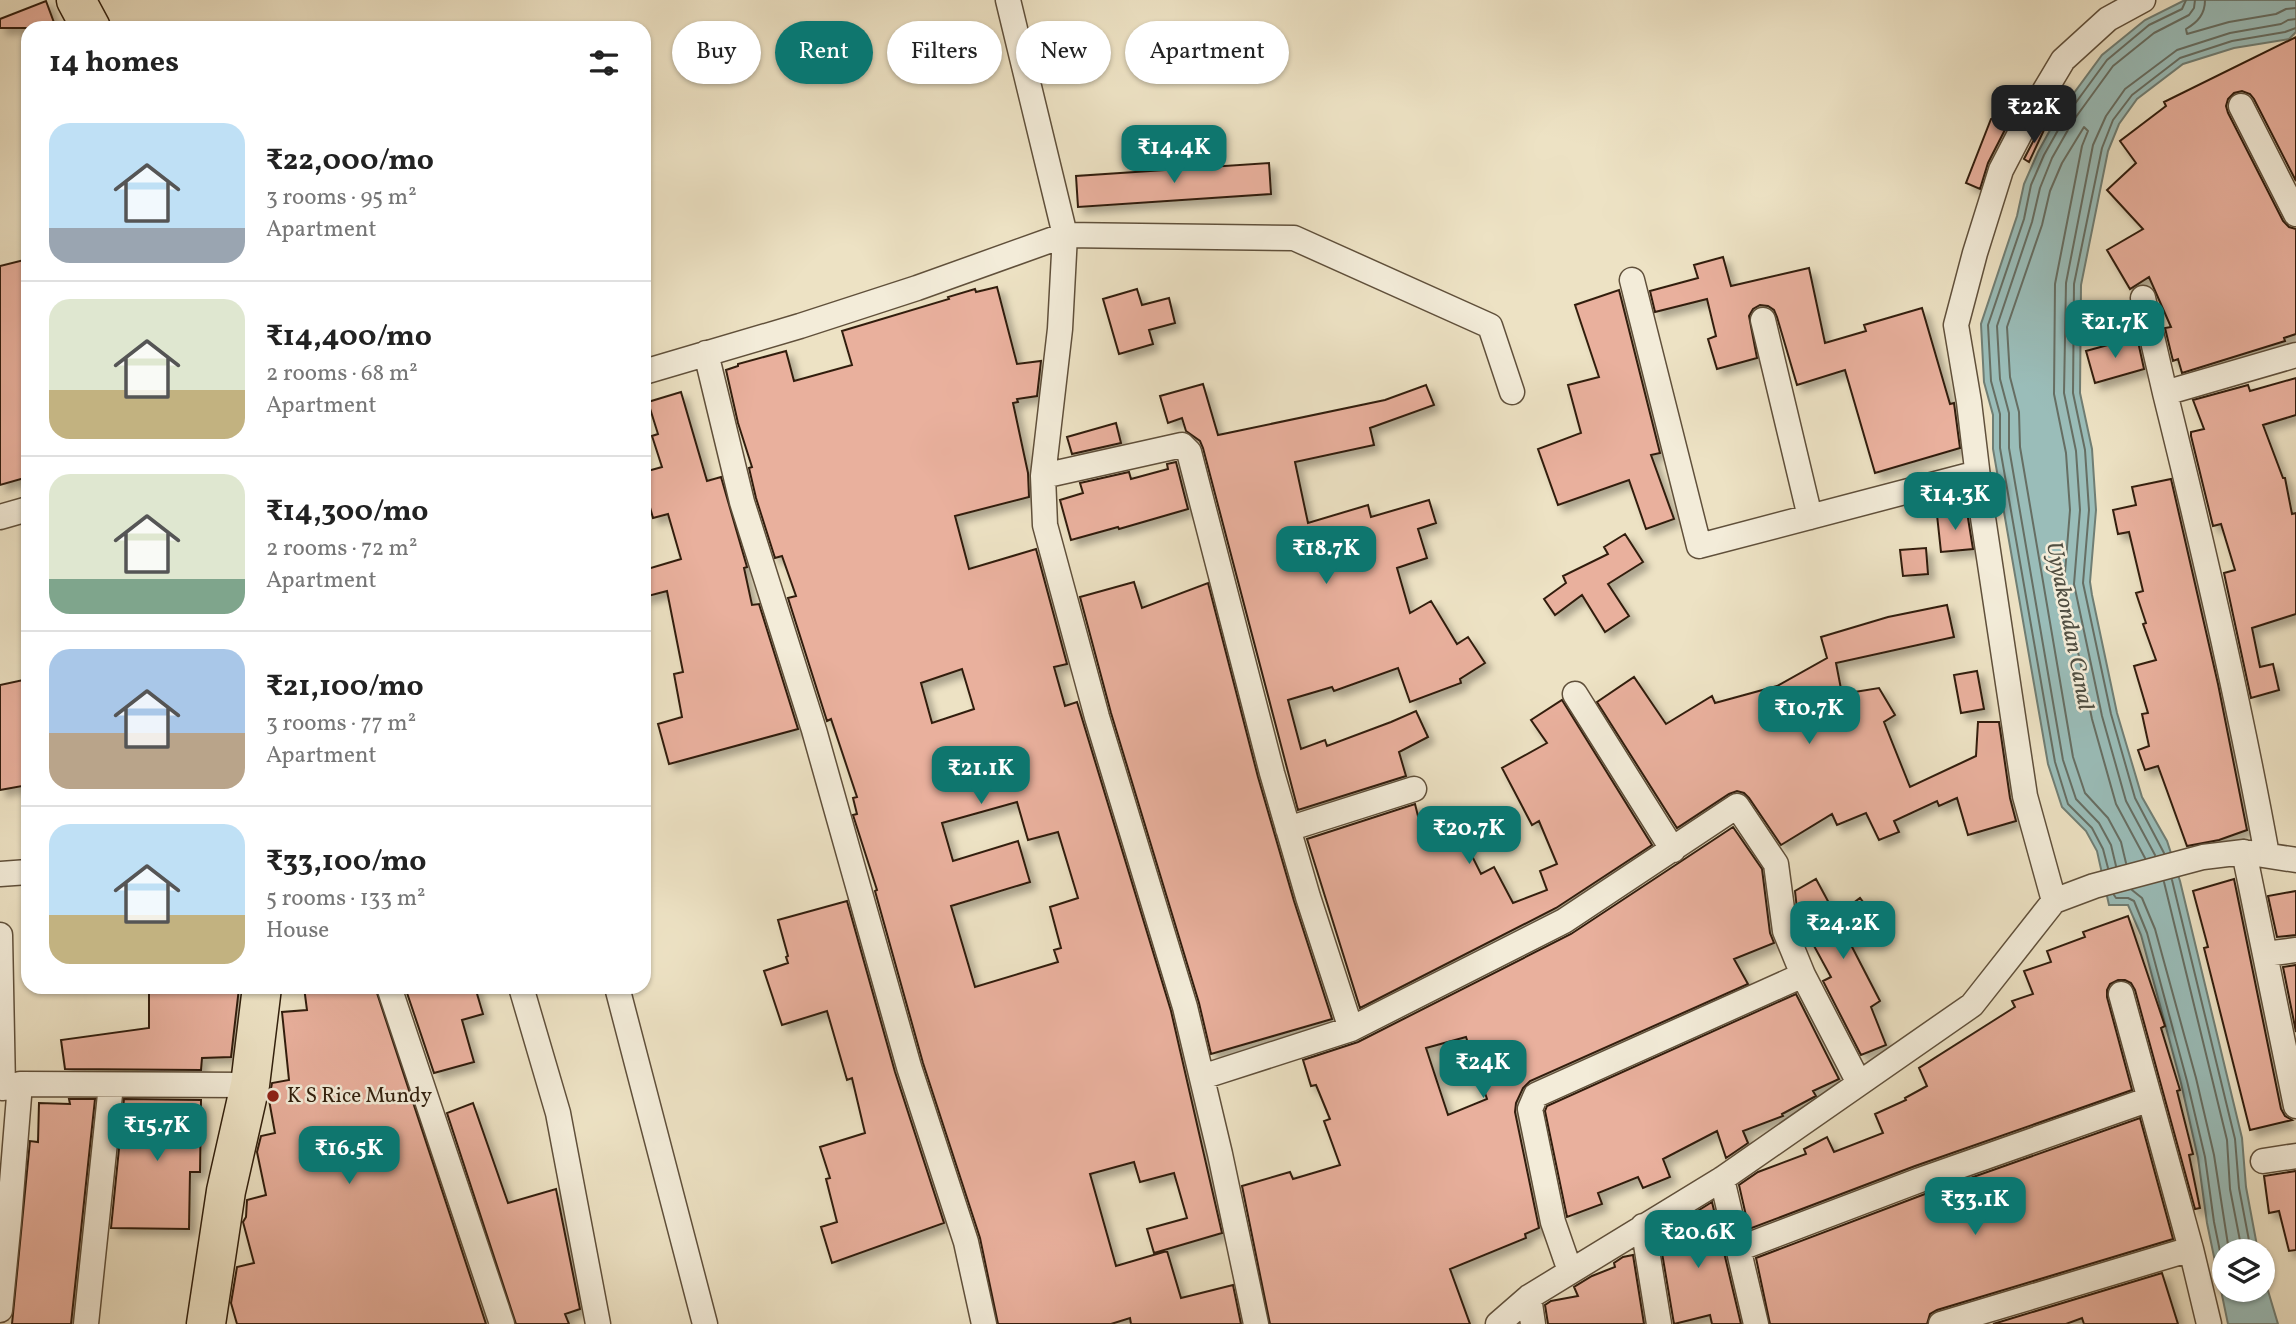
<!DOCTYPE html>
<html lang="en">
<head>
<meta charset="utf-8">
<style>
  :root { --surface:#fff; --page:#f6f6f6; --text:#222; --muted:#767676; --line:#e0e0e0; --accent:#0f766e }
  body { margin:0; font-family:Vollkorn,serif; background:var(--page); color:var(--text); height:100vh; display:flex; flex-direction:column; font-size:26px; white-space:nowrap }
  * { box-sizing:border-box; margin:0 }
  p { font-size:23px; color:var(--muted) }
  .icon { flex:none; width:38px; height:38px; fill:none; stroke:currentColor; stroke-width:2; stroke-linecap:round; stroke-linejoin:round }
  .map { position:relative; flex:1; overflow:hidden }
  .drawer { position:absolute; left:21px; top:21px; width:630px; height:973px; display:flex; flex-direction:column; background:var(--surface); border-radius:21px; box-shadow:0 2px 5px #0004 }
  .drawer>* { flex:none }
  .banner { position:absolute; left:672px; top:21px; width:665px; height:63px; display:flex; gap:14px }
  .fabs { position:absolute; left:2212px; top:1239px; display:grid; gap:14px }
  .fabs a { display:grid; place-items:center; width:63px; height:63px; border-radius:50%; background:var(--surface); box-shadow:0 2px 5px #0004; font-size:35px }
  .price { position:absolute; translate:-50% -60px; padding:0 16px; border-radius:14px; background:var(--accent); color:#fff; font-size:23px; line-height:46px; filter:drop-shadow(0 2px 4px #0008) }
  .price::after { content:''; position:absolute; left:50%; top:42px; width:21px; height:16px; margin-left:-10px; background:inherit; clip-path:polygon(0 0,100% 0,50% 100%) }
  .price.active { background:#222; color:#fff }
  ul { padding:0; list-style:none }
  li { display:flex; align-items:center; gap:21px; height:175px; padding:0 28px }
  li+li { border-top:2px solid var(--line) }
  li span { display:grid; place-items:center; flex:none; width:196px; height:140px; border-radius:21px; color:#555 }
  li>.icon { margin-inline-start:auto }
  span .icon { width:84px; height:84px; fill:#fffc; stroke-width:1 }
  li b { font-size:30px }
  h2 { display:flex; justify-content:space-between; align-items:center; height:84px; padding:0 28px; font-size:30px }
  .pill { padding:0 24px; border-radius:32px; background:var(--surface); box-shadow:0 2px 5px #0004; font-size:24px; line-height:63px }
  .pill.active { background:var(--accent); color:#fff }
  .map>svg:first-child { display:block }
  .water { fill:#9abdb9; stroke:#707e74; stroke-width:2 }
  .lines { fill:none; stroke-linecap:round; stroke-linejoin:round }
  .shore { stroke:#666e63; stroke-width:2 }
  .building { fill:#e9b09d; stroke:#311f0d; stroke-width:2; fill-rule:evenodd; filter:url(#shadow) }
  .street-casing { stroke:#60503b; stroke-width:27 }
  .primary-casing { stroke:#311f0d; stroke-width:41 }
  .street { stroke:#f3ecd9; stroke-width:24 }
  .primary { stroke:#ede2c4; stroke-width:38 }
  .poi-dot { fill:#8f2418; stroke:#f3ecd9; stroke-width:2.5 }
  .labels { text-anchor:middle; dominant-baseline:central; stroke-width:5; stroke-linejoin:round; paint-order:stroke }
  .poi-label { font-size:21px; fill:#311f0d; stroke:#f3ecd9; text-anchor:start }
  .water-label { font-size:23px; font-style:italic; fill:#504e41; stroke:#f3ecd9 }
</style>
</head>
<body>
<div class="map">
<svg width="2296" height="1324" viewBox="0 0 2296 1324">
  <defs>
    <filter id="shadow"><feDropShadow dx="6" dy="6" stdDeviation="3.5" flood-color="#0004"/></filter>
  </defs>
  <rect width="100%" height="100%" fill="#ede2c4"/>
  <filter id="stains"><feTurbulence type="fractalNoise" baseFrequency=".00286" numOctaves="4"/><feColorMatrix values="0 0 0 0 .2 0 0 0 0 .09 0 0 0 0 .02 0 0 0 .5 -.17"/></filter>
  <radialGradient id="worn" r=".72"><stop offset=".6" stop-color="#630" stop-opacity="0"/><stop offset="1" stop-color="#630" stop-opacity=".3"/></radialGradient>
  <path class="water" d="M2185 0H2296V32L2289 39 2234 48 2183 64 2137 99 2119 124 2108 151 2081 285 2080 393 2092 449 2096 510 2090 582 2092 595 2117 713 2142 797 2167 841 2180 881 2242 1138 2246 1187 2258 1251H2224V1290H2263V1274L2278 1324H2228L2207 1223 2198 1158 2181 1083 2141 935 2128 905H2109L2097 851 2086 831 2062 807 2048 764 1993 449V415L1984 382 1981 324 2017 216 2024 184 2038 152 2060 112 2102 55 2145 20Z"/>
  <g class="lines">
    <path class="shore" d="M2205 0C2205 14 2198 22 2186 29L2187 34 2229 22 2276 14 2286 9 2296 8
      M2164 853 2135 798 2111 714 2083 583 2089 510 2085 450 2073 393 2074 284 2102 148 2113 120 2132 95 2180 58 2232 41 2285 32 2296 28
      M2155 855 2126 801 2102 716 2074 584 2080 510 2076 451 2064 393 2066 283 2093 145 2106 116 2125 89 2177 50 2230 33 2281 24 2288 20 2296 19
      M2126 863 2121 842 2108 818 2085 793 2073 757 2020 447 2019 412 2010 377 2007 327 2042 225 2050 191 2062 163 2084 127 2088 131 2082 146 2055 284 2054 394 2066 453 2070 510 2064 585 2092 719 2116 804 2145 858
      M2116 866 2111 845 2099 823 2076 799 2063 760 2009 448V413L2000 379 1997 326 2032 222 2040 188 2052 158 2073 121 2113 66 2154 33 2189 15 2194 8 2195 0
      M2108 868 2103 849 2092 828 2068 804 2055 762 2000 448V414L1991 381 1988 325 2024 219 2031 185 2044 155 2066 116 2107 60 2149 25 2182 9 2186 0
      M2172 880 2235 1139 2239 1188 2251 1251
      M2164 882 2227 1140 2230 1189 2242 1251
      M2132 890 2142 898 2155 929 2196 1078 2214 1155 2229 1251
      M2114 895 2116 898H2128L2134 901 2147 933 2187 1081 2205 1157 2214 1222 2224 1271"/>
  </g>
  <path class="building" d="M46 1 56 28H0V19Z
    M2296 37V181L2254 99 2250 94 2242 91 2234 93 2228 99 2226 106 2228 113 2283 221 2289 227 2296 229V334L2284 338 2285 341 2182 373 2178 359 2173 361 2165 328 2171 327 2149 277 2130 289 2107 250 2143 229 2107 190 2136 163 2120 141 2166 106 2164 102Z
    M2011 113 2013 114 1988 163 1980 189 1966 183 1991 119Z
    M2040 128 2044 130 2029 162 2024 159Z
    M1269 163 1271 194 1078 207 1076 176Z
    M1723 257 1731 286 1809 268 1825 343 1866 331 1864 325 1922 308 1950 404 1954 403 1960 448 1875 473 1845 370 1797 385 1777 317 1774 310 1768 306 1760 305 1753 309 1749 316 1757 358 1717 369 1708 339 1716 336 1707 299 1655 312 1650 291 1698 278 1694 265Z
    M28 259V477L0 485V266Z
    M997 287 1017 364 1041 361 1037 396 1017 399 1018 402 1013 403 1028 473 1029 497 955 516 969 569 1036 549 1067 664 1054 667 1065 706 1077 702 1171 1011 1222 1233 1154 1253 1147 1229 1187 1218 1174 1173 1140 1182 1134 1162 1090 1174 1116 1266 1167 1251 1181 1298 1233 1285 1241 1324H1131L1130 1318 1111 1324H998L980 1238 923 1063 875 891 877 890 853 815 857 814 853 798 857 797 831 719 827 721 788 598 796 596 782 556 775 558 756 498 749 468 752 467 738 423 726 370 738 366V364L786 351 794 381 852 365 842 331 949 299 948 297 975 289 976 292ZM962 669 974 709 932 723 921 683ZM1017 802 1028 840 1058 832 1078 898 1050 907 1061 948 1054 950 1058 962 975 987 951 906 1030 882 1018 841 953 861 942 823Z
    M1137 289 1142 305 1169 298 1175 323 1149 330 1153 344 1119 354 1103 299Z
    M1619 290 1660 453 1651 455 1674 519 1646 529 1629 480 1558 505 1538 449 1581 433 1568 385 1599 377 1575 305Z
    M2137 337 2144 369 2095 383 2086 351Z
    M2296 378V415L2263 425 2283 478H2285L2292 514 2296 513V614L2252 628 2260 667 2273 664 2279 690 2251 698 2224 573 2235 570 2221 524 2213 526 2191 436V432L2204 429 2193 400 2248 385 2250 391Z
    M1203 384 1218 435 1385 400 1426 385 1434 405 1370 428 1374 445 1295 462 1308 523 1368 505 1371 517 1429 500 1436 523 1418 529 1427 558 1397 568 1410 613 1431 601 1457 644 1468 637 1485 663 1460 679 1461 683 1410 702 1398 668 1334 691 1332 687 1288 700 1301 749 1325 740 1327 746 1391 722 1416 711 1428 737 1399 752 1406 776 1298 810 1203 448 1200 441 1186 431 1182 418 1168 423 1160 396Z
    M681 392 707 481 721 477 747 567 744 568 752 605 759 604 798 729 669 764 658 724 682 717 674 674 683 672 667 591 644 597V570L681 559 668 514 653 518 644 486V472L662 467 652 436 658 434 648 402Z
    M1116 423 1121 443 1072 454 1067 437Z
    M1176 462 1188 509 1119 529 1118 527 1071 540 1060 500 1083 493 1080 483 1129 472 1131 479 1168 469 1167 464Z
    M2171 479 2218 684 2247 830 2219 840 2187 846 2158 766 2145 770 2138 750 2149 746 2142 714 2148 713 2134 666 2156 660 2143 624 2146 623 2136 593 2143 591 2129 532 2118 534 2113 510 2136 505 2132 487Z
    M1967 512 1973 549 1941 552 1937 515Z
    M1625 534 1643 562 1608 584 1629 616 1605 632 1582 595 1555 615 1544 599 1566 583 1563 576 1608 554 1604 547Z
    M1926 548 1928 574 1903 576 1900 550Z
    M1134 582 1142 608 1208 583 1258 777 1294 901 1332 1019 1211 1054 1199 1003 1111 713 1080 597Z
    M1947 605 1954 637 1836 663 1842 694 1879 688 1895 715 1884 722 1910 787 1976 756 1978 722H1999L2010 798 2016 821 1968 835 1957 798 1939 806 1937 801 1894 821 1899 832 1879 840 1866 813 1837 825 1832 814 1781 845 1749 798 1744 793 1737 791 1729 794 1677 828 1597 702 1634 677 1666 724 1712 696 1715 703 1777 686 1827 658 1821 637 1888 617Z
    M1977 671 1984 709 1961 713 1954 675Z
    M28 679V785L0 790V685Z
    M1562 700 1652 845 1556 908 1360 1008 1307 839 1415 804 1418 816 1435 808 1452 841 1462 836 1481 874 1494 867 1513 903 1547 890 1540 871 1557 864 1539 821 1532 825 1502 768 1547 743 1531 720Z
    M1733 827 1762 869 1770 933 1774 943 1734 959 1748 984 1530 1081 1523 1088 1516 1103 1515 1112 1539 1228 1525 1234 1526 1238 1450 1269 1470 1324H1270L1242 1186 1290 1172 1293 1179 1340 1165 1324 1121 1330 1119 1316 1085 1311 1086 1303 1060 1358 1042 1571 934ZM1466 1037 1487 1099 1448 1115 1426 1048Z
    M1816 879 1836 916 1860 898 1879 923 1851 945 1880 1001 1871 1007 1886 1045 1861 1055 1823 981 1831 977 1807 933 1803 935 1799 927 1795 891Z
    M2234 879 2281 1109 2285 1116 2292 1120 2250 1130 2204 948 2208 947 2193 891Z
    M2296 891V935L2277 937 2268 896Z
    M847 901 895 1072 944 1223 832 1263 821 1227 837 1222 826 1179 830 1178 820 1147 865 1133 852 1078 847 1080 827 1011 782 1025 764 971 788 963 786 957 788 956 778 920Z
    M2128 916 2165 1026 2161 1028 2180 1090 2177 1091 2193 1154 2189 1155 2200 1208 2195 1209 2135 990 2131 983 2125 980H2118L2110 984 2107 990V997L2132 1090 1915 1166 1749 1229 1739 1185 1758 1172 1806 1154 1804 1149 1827 1137 1834 1152 1883 1133 1875 1114 1906 1100 1905 1098 1927 1086 1919 1068 2015 1007 2012 1001 2033 994 2024 971 2051 962 2047 951 2085 937 2083 932Z
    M2296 965V1032L2283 967Z
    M304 987H375L486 1324H237L231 1303 237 1267 254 1263 243 1222 246 1217 247 1200 266 1195 257 1152 261 1136 275 1133 269 1100 272 1083 289 1080 282 1012 307 1010Z
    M405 987H475L483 1014 462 1020 474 1062 434 1073Z
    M239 988 231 1057 202 1058 201 1070 65 1069 61 1040 149 1028V990Z
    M1796 994 1839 1079 1813 1091 1816 1096 1782 1114 1783 1116 1743 1131 1748 1143 1726 1158 1717 1131 1663 1159 1670 1177 1643 1188 1638 1177 1598 1193 1602 1204 1567 1217 1545 1111 1547 1106Z
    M69 1099H95L71 1324H12L30 1141 38 1142 39 1103 70 1104Z
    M124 1099 201 1100 200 1172H190L189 1229 111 1228Z
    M473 1103 508 1203 556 1189 580 1309 565 1314 569 1324H516L447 1113Z
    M2140 1118 2173 1239 1937 1310 1930 1314 1927 1324H1770L1756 1258 1925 1194Z
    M2296 1171V1250L2289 1251 2279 1211 2269 1213 2264 1176Z
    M1712 1202 1741 1324H1712L1710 1315 1674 1324 1659 1235Z
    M1633 1255 1644 1324H1548L1545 1305 1551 1301 1578 1296 1574 1287 1592 1276 1615 1267 1614 1263 1623 1257Z
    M2162 1273 2178 1324H2084L2082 1318 2066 1324H1993Z"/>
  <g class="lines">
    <g class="street-casing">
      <path id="street" d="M1008 0 1065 235 1294 238 1490 326 1512 392
        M2241 106 2296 214
        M1632 280 1699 546 1977 473
        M2143 298 2165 393 2296 355
        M1763 320 1810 517
        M706 353 742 502 814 730 909 1067 966 1242 984 1324
        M644 372 800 326 917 288 1065 235 1060 329 1043 476 1045 525 1097 717 1185 1007 1220 1154 1256 1324
        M2165 393C2203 546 2239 700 2267 855
        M1043 476 1182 445 1189 452 1272 773 1308 897 1351 1029
        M0 517 28 509
        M1575 694 1673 850
        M1288 829 1414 789
        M2244 852 2296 1106
        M0 874 28 872
        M2054 901 2025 796 1982 511 1969 402 1956 325 1975 253 2001 170 2026 122 2063 60 2108 19 2143 0
        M0 935 3 1088
        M2265 954 2296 950
        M389 987 502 1324
        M521 987 558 1113 598 1324
        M617 987 705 1324
        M2121 994 2191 1249 2209 1324
        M1202 1077 1351 1029 1564 921 1737 806 1776 864 1785 931 1803 975 1859 1083
        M2263 1161 2296 1156
        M1722 1179 1756 1324
        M1643 1226 1659 1324
        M1738 1249 1920 1180 2150 1099
        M1570 1271 1553 1222 1530 1109 1536 1095 1803 975
        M1529 1297 1533 1324
        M0 1310 9 1220 20 1084 250 1085
        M86 1324 111 1085
        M1498 1324 1529 1297 1722 1179 1972 1005 2054 901 2094 886 2203 857 2244 852 2296 860
        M1941 1324 2191 1249"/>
    </g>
    <g class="primary-casing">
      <path id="primary" d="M76 0 91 28
        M206 1324 226 1191 250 1085 262 987"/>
    </g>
    <use href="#street" class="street"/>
    <use href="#primary" class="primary"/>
  </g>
  <circle class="poi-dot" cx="273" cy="1096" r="7"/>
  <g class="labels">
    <g class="poi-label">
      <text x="287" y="1096">K S Rice Mundy</text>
    </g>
    <g class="water-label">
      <text transform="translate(2069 626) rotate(79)">Uyyakondan Canal</text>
    </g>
  </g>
  <rect width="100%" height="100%" filter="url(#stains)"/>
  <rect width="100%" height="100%" fill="url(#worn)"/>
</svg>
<div class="fabs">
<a><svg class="icon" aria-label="layers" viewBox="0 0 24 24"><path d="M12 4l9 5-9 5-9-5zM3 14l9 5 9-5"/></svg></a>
</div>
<b class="price active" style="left:2034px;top:145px">₹22K</b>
<b class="price" style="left:1174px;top:185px">₹14.4K</b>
<b class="price" style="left:2115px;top:360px">₹21.7K</b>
<b class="price" style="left:1955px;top:532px">₹14.3K</b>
<b class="price" style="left:1326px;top:586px">₹18.7K</b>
<b class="price" style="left:1809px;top:746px">₹10.7K</b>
<b class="price" style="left:981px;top:806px">₹21.1K</b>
<b class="price" style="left:1469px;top:866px">₹20.7K</b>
<b class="price" style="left:1843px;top:961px">₹24.2K</b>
<b class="price" style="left:1483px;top:1100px">₹24K</b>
<b class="price" style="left:157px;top:1163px">₹15.7K</b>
<b class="price" style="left:349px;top:1186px">₹16.5K</b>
<b class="price" style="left:1975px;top:1237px">₹33.1K</b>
<b class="price" style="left:1698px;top:1270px">₹20.6K</b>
<div class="banner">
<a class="pill">Buy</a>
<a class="pill active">Rent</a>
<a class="pill">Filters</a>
<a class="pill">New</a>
<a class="pill">Apartment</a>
</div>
<section class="drawer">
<h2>14 homes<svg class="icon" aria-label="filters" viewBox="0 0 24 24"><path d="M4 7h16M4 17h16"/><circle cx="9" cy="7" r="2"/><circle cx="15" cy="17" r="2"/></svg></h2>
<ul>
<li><span style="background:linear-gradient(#bfe0f5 75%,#9aa5b1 0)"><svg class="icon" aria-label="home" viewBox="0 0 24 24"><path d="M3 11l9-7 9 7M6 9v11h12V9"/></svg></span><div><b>₹22,000/mo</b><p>3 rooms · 95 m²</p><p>Apartment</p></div></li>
<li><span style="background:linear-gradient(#dfe7d0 65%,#c2b280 0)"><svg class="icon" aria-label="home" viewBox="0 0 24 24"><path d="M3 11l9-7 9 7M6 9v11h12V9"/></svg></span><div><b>₹14,400/mo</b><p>2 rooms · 68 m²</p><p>Apartment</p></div></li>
<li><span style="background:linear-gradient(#dfe7d0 75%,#7fa58c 0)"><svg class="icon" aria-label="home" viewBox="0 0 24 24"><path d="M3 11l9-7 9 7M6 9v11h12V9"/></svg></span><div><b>₹14,300/mo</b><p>2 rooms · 72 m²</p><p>Apartment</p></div></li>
<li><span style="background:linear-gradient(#a9c7e8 60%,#b9a48a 0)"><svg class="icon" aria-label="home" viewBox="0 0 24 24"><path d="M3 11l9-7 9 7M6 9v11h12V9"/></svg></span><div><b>₹21,100/mo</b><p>3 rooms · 77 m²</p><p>Apartment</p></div></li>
<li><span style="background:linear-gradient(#bfe0f5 65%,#c2b280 0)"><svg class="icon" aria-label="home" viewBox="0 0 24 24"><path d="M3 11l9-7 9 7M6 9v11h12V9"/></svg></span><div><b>₹33,100/mo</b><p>5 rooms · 133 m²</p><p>House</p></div></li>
</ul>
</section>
</div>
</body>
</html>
